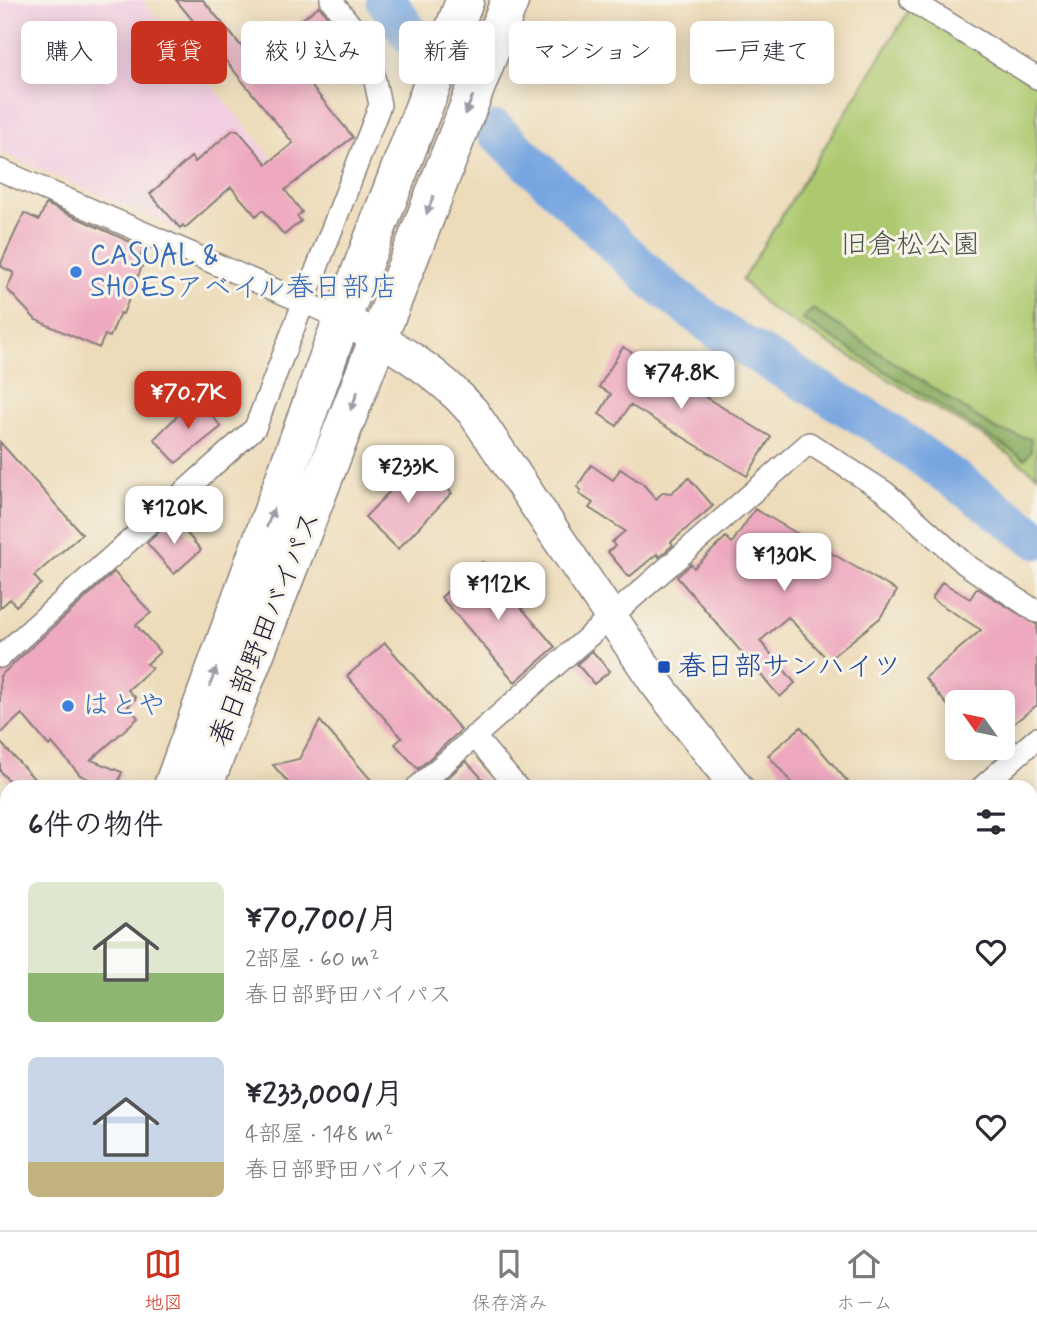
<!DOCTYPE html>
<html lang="ja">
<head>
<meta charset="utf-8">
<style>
  :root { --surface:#fff; --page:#f2f2f3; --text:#2b2b33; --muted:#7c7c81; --line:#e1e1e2; --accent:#c8321e }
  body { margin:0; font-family:Mynerve,"Klee One",sans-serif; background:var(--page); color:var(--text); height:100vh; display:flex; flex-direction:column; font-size:26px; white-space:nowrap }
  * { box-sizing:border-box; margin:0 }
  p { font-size:23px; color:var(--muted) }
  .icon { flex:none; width:38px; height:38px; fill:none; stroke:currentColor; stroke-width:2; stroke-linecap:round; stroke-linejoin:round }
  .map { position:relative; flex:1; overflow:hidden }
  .drawer { position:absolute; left:0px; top:780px; width:1038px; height:450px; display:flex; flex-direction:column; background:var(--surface); border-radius:21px 21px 0 0; box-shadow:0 4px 18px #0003 }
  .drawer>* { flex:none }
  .hud { position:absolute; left:21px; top:21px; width:996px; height:63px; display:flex; gap:14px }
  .needle { width:46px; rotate:303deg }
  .controls { position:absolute; left:945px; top:690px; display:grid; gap:14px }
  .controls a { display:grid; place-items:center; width:70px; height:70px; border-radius:10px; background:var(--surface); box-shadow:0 4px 18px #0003; font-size:35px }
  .price { position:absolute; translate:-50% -60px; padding:0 16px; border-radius:14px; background:#fff; color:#222; font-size:23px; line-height:46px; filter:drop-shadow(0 2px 4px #0008) }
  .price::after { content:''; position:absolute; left:50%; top:42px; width:21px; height:16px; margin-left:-10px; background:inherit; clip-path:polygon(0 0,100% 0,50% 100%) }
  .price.current { background:var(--accent); color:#fff }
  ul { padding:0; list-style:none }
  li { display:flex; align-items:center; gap:21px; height:175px; padding:0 28px }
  li span { display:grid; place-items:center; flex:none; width:196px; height:140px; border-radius:10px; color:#555 }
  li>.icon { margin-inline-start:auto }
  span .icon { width:84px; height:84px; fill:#fffc; stroke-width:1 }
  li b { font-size:30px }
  h2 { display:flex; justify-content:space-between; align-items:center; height:84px; padding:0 28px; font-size:30px }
  .pill { padding:0 24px; border-radius:10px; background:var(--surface); box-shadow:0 4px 18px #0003; font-size:24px; line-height:63px }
  .pill.current { background:var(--accent); color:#fff }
  .menu { display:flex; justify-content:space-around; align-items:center; height:98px; border-top:2px solid var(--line); background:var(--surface); font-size:19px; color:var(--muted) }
  .menu a { display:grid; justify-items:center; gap:4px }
  .menu .current { color:var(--accent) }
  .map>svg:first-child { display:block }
  .built { fill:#f2cfe2 }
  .green { fill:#adc970; stroke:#687656; stroke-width:2 }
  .forest { fill:#8aad62; stroke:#56684e; stroke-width:2 }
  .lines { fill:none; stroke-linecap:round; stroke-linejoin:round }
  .river { stroke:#76a5e0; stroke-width:40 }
  .building { fill:#eea9c0 }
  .street-casing { stroke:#887f7a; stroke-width:24 }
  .primary-casing { stroke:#887f7a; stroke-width:35 }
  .highway-casing { stroke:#887f7a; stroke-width:40 }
  .street { stroke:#fff; stroke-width:21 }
  .primary { stroke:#fff; stroke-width:32 }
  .highway { stroke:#fff; stroke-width:37 }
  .oneway { fill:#9c9ca7 }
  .shop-dot { fill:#3f7fe0; stroke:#f7f3e8; stroke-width:2.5 }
  .transit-dot { fill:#1a4fb4; stroke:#f7f3e8; stroke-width:2.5 }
  .labels { text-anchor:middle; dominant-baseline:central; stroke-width:6; stroke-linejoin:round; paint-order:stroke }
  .park-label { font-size:28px; fill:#4c544b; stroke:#f7f3e8 }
  .shop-label { font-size:28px; fill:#366cbe; stroke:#f7f3e8; text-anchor:start }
  .street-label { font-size:28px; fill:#22223b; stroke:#f7f3e8 }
  .transit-label { font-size:28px; fill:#164399; stroke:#f7f3e8; text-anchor:start }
</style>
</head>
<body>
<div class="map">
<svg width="1037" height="1230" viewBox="0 0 1037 1230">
  <rect width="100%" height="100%" fill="#f7f3e8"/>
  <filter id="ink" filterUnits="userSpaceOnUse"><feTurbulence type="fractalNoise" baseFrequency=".0143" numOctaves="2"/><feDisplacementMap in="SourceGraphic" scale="14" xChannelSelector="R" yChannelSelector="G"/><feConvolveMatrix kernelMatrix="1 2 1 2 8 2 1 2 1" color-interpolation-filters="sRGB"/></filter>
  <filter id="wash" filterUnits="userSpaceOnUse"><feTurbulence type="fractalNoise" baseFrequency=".00686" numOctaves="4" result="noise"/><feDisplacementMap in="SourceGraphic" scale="28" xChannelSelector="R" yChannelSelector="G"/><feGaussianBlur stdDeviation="1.57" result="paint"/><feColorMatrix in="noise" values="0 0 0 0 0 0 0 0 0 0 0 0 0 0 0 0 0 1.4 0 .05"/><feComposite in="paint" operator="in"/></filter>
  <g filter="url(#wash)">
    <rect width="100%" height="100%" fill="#eddcba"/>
    <path class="built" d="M0 0H142L271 157 181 230 0 152Z"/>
    <path class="green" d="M912 6 1037 86V475L986 438 768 307 742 280Z"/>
    <path class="forest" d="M813 309 997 430 1031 439V451L1025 459 802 319Z"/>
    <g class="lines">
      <path class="river" d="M386 0 411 36
        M496 131 656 282 724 334 880 426 1037 539"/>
    </g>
    <g id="blocks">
      <path class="building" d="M176 0H203L252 59 319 6 350 46 343 51 349 58 312 87 353 137 285 190 302 212 297 216 301 221 284 235 263 210 256 216 231 187 185 228 183 225 180 228 150 194 191 157 195 162 233 130H238L267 164 293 143Z
        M46 204 144 248 137 264 142 266 123 314 120 313 110 337 105 335 99 348 36 320 7 289 14 273 2 267 1 263 24 213 39 220Z
        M623 347 771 437 747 476 630 405 617 426 599 414 611 394 599 387Z
        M197 396 221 427 176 463 154 439Z
        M0 442 82 534 34 576 41 584 16 606 10 599 0 608Z
        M419 461 452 493 398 549 365 517Z
        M591 465 613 480 620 469 643 484 656 499 663 492 671 493 689 478 713 506 671 542 673 545 659 557 657 554 629 577 608 552 615 546 612 542 625 531 589 508 593 503 579 494 581 490 577 487Z
        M755 509 897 591 880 618 828 660 788 617 760 641 795 683 780 697 677 577 691 564 694 568 726 537 732 543Z
        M174 518 201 550 174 574 147 543Z
        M482 562 555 647 515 682 441 597Z
        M114 572 151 613 136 625 160 652 147 664 152 668 128 690 136 698 128 706 138 718 91 760 122 772 116 788H107L80 775 52 743 49 746 22 714 0 734V676Z
        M942 582 970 599 977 588 1037 625V705L1003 732V702H957V717L925 678 981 630 932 599Z
        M385 643 461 730 418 769 395 744 402 738 347 676Z
        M592 651 610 671 594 684 577 664Z
        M320 721 378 788H293L273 765 299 759Z
        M801 727 853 788H796L768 755Z
        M0 742 43 788H15L0 771Z
        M466 761 491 788H448L443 782Z"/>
    </g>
  </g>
  <g filter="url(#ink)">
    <use href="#blocks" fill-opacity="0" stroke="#887f7a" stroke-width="2"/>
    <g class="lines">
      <g class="street-casing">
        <path id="street" d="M911 0 1037 78
          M0 170 342 319
          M0 657 255 428 380 105 368 47 331 0
          M474 736 518 788
          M416 788 809 443 885 492 965 564 1037 612
          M981 788 1037 738
          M0 934 7 942
          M258 1223 264 1230
          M465 1223 471 1230
          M487 1230 495 1223"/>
      </g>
      <g class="primary-casing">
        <path id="primary" d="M342 319C391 344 437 370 473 412L655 682 737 788
          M1031 1117 1037 1124"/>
      </g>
      <g class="highway-casing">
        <path id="highway" d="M172 788 342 319 465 0
          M203 788 510 0
          M0 1181 7 1168
          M3 1230 7 1218
          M35 1230 37 1223"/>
      </g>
      <use href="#street" class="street"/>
      <use href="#primary" class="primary"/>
      <use href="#highway" class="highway"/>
    </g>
    <defs><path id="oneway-solid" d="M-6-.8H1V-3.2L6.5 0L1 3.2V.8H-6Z" transform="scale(1.75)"/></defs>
    <g class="oneway">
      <use href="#oneway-solid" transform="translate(469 105) rotate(112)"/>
      <use href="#oneway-solid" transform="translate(430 205) rotate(111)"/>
      <use href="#oneway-solid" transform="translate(354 401) rotate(111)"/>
      <use href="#oneway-solid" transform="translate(270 518) rotate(-70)"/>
      <use href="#oneway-solid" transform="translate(213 677) rotate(-71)"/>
    </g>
  </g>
  <g class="shop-dot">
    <circle cx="76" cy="272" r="7"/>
    <circle cx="68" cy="706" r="7"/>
  </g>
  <rect class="transit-dot" x="657" y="660" width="14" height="14" rx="3.5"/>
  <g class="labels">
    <g class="park-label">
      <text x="910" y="245">旧倉松公園</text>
    </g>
    <g class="shop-label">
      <text x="90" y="256">CASUAL &amp;<tspan x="90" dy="32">SHOESアベイル春日部店</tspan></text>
      <text x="82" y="706">はとや</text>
    </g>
    <g class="street-label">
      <text transform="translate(266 629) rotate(-68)">春日部野田バイパス</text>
    </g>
    <g class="transit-label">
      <text x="678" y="667">春日部サンハイツ</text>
    </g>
  </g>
</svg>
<div class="controls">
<a><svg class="needle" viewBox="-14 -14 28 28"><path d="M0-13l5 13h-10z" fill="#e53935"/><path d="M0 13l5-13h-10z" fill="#7c7c81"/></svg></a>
</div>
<b class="price" style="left:681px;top:411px">¥74.8K</b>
<b class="price current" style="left:188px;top:431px">¥70.7K</b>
<b class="price" style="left:408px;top:505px">¥233K</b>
<b class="price" style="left:174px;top:546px">¥120K</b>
<b class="price" style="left:784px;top:593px">¥130K</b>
<b class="price" style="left:498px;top:622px">¥112K</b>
<div class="hud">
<a class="pill">購入</a>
<a class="pill current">賃貸</a>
<a class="pill">絞り込み</a>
<a class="pill">新着</a>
<a class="pill">マンション</a>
<a class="pill">一戸建て</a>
</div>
<section class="drawer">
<h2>6件の物件<svg class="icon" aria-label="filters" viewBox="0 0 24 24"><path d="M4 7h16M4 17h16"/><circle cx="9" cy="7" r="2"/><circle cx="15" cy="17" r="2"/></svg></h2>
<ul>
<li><span style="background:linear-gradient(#dfe7d0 65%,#8fb573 0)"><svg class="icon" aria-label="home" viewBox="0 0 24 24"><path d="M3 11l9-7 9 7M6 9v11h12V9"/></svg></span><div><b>¥70,700/月</b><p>2部屋 · 60 m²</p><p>春日部野田バイパス</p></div><svg class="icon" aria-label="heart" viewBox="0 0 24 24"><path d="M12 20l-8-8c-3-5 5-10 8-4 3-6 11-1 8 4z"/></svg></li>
<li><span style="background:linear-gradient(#c9d6e8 75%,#c2b280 0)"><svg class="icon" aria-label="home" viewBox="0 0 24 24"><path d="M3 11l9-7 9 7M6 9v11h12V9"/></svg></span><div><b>¥233,000/月</b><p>4部屋 · 148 m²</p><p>春日部野田バイパス</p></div><svg class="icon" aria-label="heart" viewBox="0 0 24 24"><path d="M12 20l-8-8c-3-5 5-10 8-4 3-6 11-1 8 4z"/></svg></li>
</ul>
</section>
</div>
<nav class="menu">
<a class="current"><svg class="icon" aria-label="map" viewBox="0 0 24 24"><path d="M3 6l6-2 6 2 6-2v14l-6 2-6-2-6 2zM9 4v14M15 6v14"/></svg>地図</a>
<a><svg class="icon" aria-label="saved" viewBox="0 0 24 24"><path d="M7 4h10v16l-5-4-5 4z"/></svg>保存済み</a>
<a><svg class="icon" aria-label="home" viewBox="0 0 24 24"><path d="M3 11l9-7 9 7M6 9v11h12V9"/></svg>ホーム</a>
</nav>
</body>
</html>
